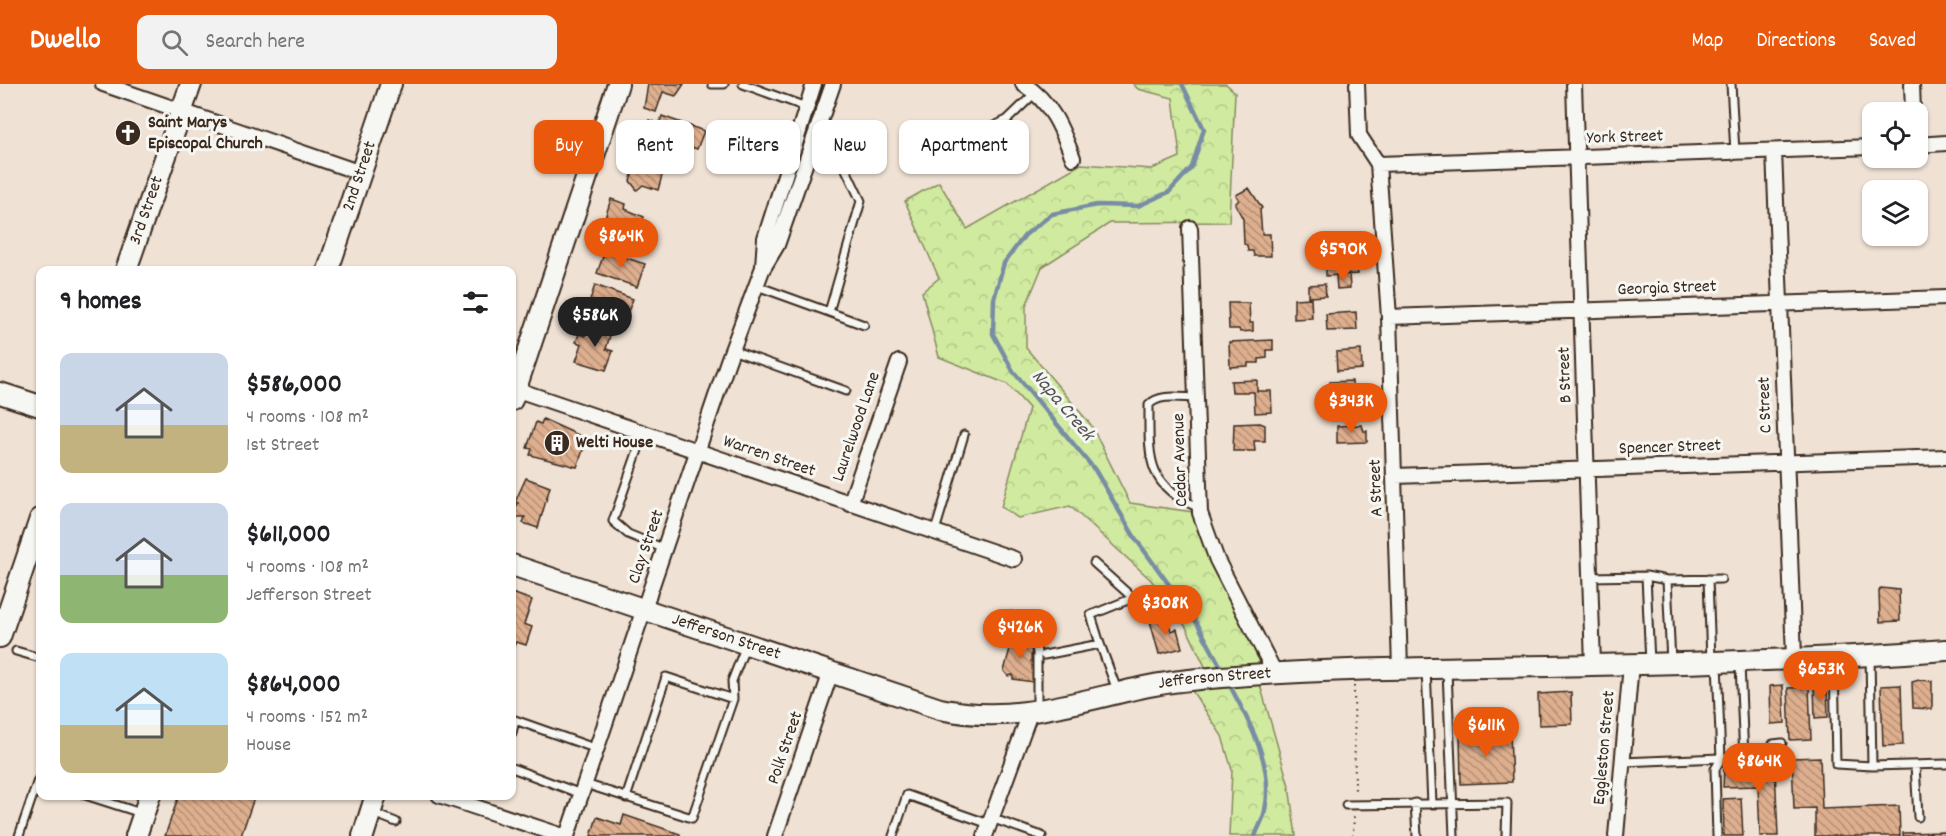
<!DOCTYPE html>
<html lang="en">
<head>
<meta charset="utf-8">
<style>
  :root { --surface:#fff; --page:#f2f2f2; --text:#202124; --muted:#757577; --accent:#ea580c }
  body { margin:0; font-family:Dekko,sans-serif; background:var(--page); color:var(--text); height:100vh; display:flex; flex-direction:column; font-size:22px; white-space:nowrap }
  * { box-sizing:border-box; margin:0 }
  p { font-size:20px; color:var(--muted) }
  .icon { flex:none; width:33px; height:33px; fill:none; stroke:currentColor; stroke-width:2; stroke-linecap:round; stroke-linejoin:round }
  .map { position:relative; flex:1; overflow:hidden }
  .side { position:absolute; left:36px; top:182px; width:480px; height:534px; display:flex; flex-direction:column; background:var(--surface); border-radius:12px; box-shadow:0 2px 4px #0004 }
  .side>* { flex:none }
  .top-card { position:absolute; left:534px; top:36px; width:570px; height:54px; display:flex; gap:12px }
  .tools { position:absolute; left:1862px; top:18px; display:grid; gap:12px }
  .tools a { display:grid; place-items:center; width:66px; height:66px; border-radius:12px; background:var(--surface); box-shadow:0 2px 4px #0004; font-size:30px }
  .price { position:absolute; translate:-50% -51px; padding:0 14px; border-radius:21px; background:var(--accent); color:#fff; font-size:20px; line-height:39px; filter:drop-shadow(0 2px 3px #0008) }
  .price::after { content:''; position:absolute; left:50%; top:36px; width:18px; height:14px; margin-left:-9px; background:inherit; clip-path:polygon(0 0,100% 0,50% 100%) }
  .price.active { background:#222; color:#fff }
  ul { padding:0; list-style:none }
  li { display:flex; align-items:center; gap:18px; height:150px; padding:0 24px }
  li span { display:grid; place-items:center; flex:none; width:168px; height:120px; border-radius:12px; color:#555 }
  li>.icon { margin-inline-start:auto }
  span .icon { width:72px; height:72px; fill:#fffc; stroke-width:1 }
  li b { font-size:26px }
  h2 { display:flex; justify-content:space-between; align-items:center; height:72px; padding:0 24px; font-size:26px }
  .tag { padding:0 21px; border-radius:12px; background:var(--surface); box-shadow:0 2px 4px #0004; font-size:21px; line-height:54px }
  .tag.active { background:var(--accent); color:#fff }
  header { display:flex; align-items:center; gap:36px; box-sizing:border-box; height:84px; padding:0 30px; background:var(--accent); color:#fff }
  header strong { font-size:28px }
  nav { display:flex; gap:33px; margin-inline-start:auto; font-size:21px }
  .search { width:420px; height:54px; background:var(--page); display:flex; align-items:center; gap:15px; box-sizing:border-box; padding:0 21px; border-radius:12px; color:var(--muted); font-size:22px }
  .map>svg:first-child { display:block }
  .forest { fill:url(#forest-crowns); stroke:#868a5f; stroke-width:1.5 }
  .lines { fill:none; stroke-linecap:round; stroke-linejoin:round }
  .stream { stroke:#788da3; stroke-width:4.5 }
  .building { fill:url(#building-back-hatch); stroke:#3b2a1e; stroke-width:1.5 }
  .lane-casing { stroke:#3b2a1e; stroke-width:11 }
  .street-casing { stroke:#3b2a1e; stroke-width:18 }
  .secondary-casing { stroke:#3b2a1e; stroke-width:24 }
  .path { stroke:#3b2a1e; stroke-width:2; stroke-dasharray:1.5 4.5; stroke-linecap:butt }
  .lane { stroke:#f6f6f2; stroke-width:7 }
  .street { stroke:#f6f6f2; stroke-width:14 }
  .secondary { stroke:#f6f6f2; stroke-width:20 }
  .labels { text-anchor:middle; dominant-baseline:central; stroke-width:6; stroke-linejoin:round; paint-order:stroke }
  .poi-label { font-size:18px; font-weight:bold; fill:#3b2a1e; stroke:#f6f6f2; text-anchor:start }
  .street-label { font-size:18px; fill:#3b2a1e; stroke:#f6f6f2 }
  .water-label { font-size:20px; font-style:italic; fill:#545356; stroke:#f6f6f2 }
</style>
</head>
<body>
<header>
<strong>Dwello</strong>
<div class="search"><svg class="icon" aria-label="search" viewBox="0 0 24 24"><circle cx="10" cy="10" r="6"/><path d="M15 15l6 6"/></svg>Search here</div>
<nav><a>Map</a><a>Directions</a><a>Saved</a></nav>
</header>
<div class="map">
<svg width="1946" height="752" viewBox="0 0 1946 752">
  <defs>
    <pattern id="forest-crowns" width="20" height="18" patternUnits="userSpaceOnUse" patternTransform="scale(1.5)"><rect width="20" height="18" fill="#d0eaa0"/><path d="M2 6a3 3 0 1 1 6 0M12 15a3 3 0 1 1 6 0" fill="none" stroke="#b4c989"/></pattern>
    <pattern id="building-back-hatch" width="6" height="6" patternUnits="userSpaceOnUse" patternTransform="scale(1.5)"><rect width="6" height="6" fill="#deaf8f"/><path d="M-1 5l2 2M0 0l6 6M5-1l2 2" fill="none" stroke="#b58f74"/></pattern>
  </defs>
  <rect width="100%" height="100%" fill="#efe1d4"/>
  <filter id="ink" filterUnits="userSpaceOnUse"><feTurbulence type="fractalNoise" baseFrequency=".0167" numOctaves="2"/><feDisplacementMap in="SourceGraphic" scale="12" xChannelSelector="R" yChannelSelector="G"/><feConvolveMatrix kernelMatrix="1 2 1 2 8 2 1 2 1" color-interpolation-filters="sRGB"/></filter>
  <g filter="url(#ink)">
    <path class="forest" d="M1133 0H1226L1235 8 1229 138 1110 139 1042 183 1026 222V264L1091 341 1130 419 1200 429 1217 476 1282 588 1257 590 1289 702 1296 752H1229L1232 686 1222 652 1185 596 1210 593 1186 543 1151 496 1070 422 1018 434 1001 423 1029 324 1007 300 939 273 922 208 939 194 905 117 939 98 967 145 1081 80 1152 85 1180 73 1173 14 1138 5Z"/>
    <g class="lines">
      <path class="stream" d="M1182 0 1204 45 1192 83 1169 108 1138 122 1097 121 1052 130 1025 151 1004 179 994 215 993 250 1013 287 1095 386 1135 454 1197 539 1223 587
        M1228 598C1248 636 1275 680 1265 726 1264 734 1258 744 1255 752"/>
    </g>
    <path class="building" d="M648 0H684L676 12 663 8 656 28 644 24Z
      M662 32 704 47 697 65 679 59 671 81 637 69 649 36 659 40Z
      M636 79 663 88 658 106 643 101 637 106 630 97Z
      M1249 104 1262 124 1260 126 1262 150H1270L1271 172H1254L1253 167H1248L1247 161 1244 160 1243 135 1235 120 1239 116 1236 111Z
      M611 115 626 120 625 125 644 133 638 152 609 143 605 134Z
      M605 167 645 180 637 203 597 189Z
      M1357 175 1358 190 1326 192V182L1337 181 1336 176Z
      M1349 190 1350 204 1337 205 1336 191Z
      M1325 200 1326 212 1308 213V201Z
      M595 201 633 215 624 238 612 234 613 231 588 222Z
      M1311 214 1312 234 1294 235V215Z
      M1228 219H1249L1250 239H1253V247L1240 248 1239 245H1229Z
      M1356 228 1357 246 1327 247 1326 230Z
      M589 240 611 248 606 265 613 267 606 286 576 277 582 260 576 258 579 250 585 252Z
      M1273 256V266H1267V274L1259 275V279H1248V282L1230 283 1229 258Z
      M1361 266 1362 285 1337 287 1336 268Z
      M1257 296V307H1271L1272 328 1255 329 1254 308H1232L1231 297Z
      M1352 297 1353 317H1338L1330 313V298Z
      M543 335 587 355 577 383 530 371 532 365 527 364 536 338 541 340Z
      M1260 339 1265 341V357H1254L1255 367H1233L1234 340Z
      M1362 341 1364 347H1367V358L1337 359V342Z
      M526 394 550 403 538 444 523 439 525 433H517L513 426 516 424 518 419 515 418Z
      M1881 504 1899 506 1900 537 1880 538 1879 507Z
      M512 509 532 516 524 540 532 543 526 561 516 558 512 567Z
      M1167 532 1171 547 1177 545 1182 564 1159 570 1150 537Z
      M1013 553 1032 556 1031 578 1035 579 1033 598 1013 595V591L1008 592 1004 587Z
      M1919 596 1932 597V625L1913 624 1912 598Z
      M1783 601 1785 639 1771 640 1770 602Z
      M1827 601 1828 633 1815 634 1814 602Z
      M1901 601 1903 661 1883 662 1881 602Z
      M1809 603 1811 655 1790 656 1788 604Z
      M1571 608 1572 640 1539 641 1538 610Z
      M1510 649 1512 698 1461 700 1460 650Z
      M1820 673 1822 725 1899 722 1900 752H1815V724L1794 725 1792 674Z
      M1775 683 1778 752H1760L1758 702 1723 703 1724 685Z
      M179 711H255L241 752H165Z
      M1741 714 1743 752H1724L1723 715Z
      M624 731 680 750V752H591L597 733 621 741Z
      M1946 748V752H1903V749Z"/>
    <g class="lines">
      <g class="lane-casing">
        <path id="lane" d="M712 0H724
          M743 0 806 23
          M1731 0 1735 68
          M915 79 1007 36 1036 8
          M757 202 829 228 861 117 840 73 811 64
          M829 228 864 241
          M732 266 846 307
          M1196 314C1182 314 1159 309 1149 321 1149 372 1145 403 1200 424
          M644 349 613 437 628 450 665 465
          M935 447 964 351
          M1094 479 1133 514 1091 531 1100 560
          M1646 492 1667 496
          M1590 493 1646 492 1650 579
          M1708 495 1711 576
          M1011 532 1032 537 1037 569V625
          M16 567 40 574
          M1044 571 1100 560 1117 606
          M1870 572 1872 682 1946 680
          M1834 575 1836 680 1872 682
          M1671 578 1667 496 1721 495
          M1717 579 1721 675 1715 685 1717 752
          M1740 580 1744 674
          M1426 585 1432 720
          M1447 587 1454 752
          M512 635 597 665
          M512 649 515 637
          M1622 678 1770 672 1773 660 1782 659
          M1915 681 1918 733
          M512 684 581 710
          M585 700 692 734 733 615 732 597 746 561
          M85 711 141 729
          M626 714 666 593 733 615
          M1415 719 1417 752
          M1346 721 1507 719 1506 752
          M373 729 396 738
          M991 734 1042 752
          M19 752 38 696 40 697
          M893 752 907 711 989 740"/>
      </g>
      <g class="street-casing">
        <path id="street" d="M103 0 361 89
          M1023 0C1051 17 1062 45 1073 74
          M1357 0 1359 51 1378 80 1389 233 1400 584
          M1574 0 1593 581
          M1912 0 1913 28
          M1917 61 1946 59
          M1774 67 1794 573
          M1378 80 1872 63
          M1190 144 1200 429 1217 476 1275 589
          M763 182 765 154 814 0
          M1389 233 1946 214
          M512 304 1014 475
          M1395 392 1946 373
          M850 420 899 278
          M439 711 563 752
          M567 752 728 277 762 186 777 161 833 0
          M775 752 831 588
          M985 752 1030 629
          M1616 752 1631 580"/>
      </g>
      <g class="secondary-casing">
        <g id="secondary">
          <path id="s1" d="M126 186 191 0"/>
          <path id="s2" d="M328 186 391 0"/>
          <path d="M0 309 40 322"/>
          <path d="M512 316 618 0"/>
          <path id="s3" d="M512 481 940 625C1014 641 1077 617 1149 602 1177 596 1207 594 1235 592 1354 583 1472 584 1591 581 1709 579 1828 575 1946 566"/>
          <path d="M0 553 40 435"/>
          <path d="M136 752 150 711"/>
          <path d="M363 752 376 711"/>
        </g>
      </g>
      <path class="path" d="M1354 602 1355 710
        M1353 752 1354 731"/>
      <use href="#lane" class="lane"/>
      <use href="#street" class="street"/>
      <use href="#secondary" class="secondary"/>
    </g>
  </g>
  <defs>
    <g id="church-disc" transform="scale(1.35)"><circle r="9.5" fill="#3b2a1e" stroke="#f6f6f2"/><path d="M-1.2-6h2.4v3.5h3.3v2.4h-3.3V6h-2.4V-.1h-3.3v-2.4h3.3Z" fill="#fff"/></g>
    <g id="building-disc" transform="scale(1.35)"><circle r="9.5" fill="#3b2a1e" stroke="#f6f6f2"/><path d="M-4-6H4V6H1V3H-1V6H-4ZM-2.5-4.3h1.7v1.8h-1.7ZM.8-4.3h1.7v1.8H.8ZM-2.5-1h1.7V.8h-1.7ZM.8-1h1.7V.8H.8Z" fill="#fff"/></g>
  </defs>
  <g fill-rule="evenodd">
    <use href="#church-disc" x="128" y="49"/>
    <use href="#building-disc" x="557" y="359"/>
  </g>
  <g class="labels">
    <g class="poi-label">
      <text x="148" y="39">Saint Marys<tspan x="148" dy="21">Episcopal Church</tspan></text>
      <text x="576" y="359">Welti House</text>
    </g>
    <g class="street-label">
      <text transform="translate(1625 54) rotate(-2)">York Street</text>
      <text stroke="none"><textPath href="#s2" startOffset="99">2nd Street</textPath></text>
      <text stroke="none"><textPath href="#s1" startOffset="63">3rd Street</textPath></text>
      <text transform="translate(1667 205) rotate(-2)">Georgia Street</text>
      <text transform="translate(1566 291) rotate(-92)">B Street</text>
      <text transform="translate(1766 321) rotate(-92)">C Street</text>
      <text transform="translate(857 343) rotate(-71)">Laurelwood Lane</text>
      <text transform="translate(1670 364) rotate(-2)">Spencer Street</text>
      <text transform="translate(769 373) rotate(19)">Warren Street</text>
      <text transform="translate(1181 376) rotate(-92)">Cedar Avenue</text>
      <text transform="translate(1377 404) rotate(-92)">A Street</text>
      <text transform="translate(647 463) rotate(-71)">Clay Street</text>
      <text stroke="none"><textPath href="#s3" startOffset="226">Jefferson Street</textPath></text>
      <text stroke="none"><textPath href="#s3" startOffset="730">Jefferson Street</textPath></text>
      <text transform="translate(786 664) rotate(-71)">Polk Street</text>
      <text transform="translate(1605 664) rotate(-85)">Eggleston Street</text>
    </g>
    <g class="water-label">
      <text transform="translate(1062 322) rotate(50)">Napa Creek</text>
    </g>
  </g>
</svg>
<div class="tools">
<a><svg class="icon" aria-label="locate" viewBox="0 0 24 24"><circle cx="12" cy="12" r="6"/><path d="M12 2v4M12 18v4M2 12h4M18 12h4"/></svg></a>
<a><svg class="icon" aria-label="layers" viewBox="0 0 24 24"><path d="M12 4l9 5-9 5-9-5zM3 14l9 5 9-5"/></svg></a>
</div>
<b class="price" style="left:621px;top:185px">$864K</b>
<b class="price" style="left:1343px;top:198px">$590K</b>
<b class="price active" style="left:595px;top:264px">$586K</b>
<b class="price" style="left:1351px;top:350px">$343K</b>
<b class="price" style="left:1165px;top:552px">$308K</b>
<b class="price" style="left:1020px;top:576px">$426K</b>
<b class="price" style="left:1821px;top:618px">$653K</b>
<b class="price" style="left:1486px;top:674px">$611K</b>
<b class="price" style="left:1759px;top:710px">$864K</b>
<div class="top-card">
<a class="tag active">Buy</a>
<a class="tag">Rent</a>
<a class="tag">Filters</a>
<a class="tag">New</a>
<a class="tag">Apartment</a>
</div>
<section class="side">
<h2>9 homes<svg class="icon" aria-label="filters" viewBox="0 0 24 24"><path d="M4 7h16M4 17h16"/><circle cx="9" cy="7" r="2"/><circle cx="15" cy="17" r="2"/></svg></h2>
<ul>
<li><span style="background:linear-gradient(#c9d6e8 60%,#c2b280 0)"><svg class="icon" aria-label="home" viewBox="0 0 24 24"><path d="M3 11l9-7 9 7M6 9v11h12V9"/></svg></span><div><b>$586,000</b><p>4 rooms · 108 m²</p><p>1st Street</p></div></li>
<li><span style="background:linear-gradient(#c9d6e8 60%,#8fb573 0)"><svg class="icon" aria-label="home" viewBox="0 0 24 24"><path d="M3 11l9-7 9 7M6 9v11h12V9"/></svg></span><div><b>$611,000</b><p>4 rooms · 108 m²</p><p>Jefferson Street</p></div></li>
<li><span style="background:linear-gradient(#bfe0f5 60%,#c2b280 0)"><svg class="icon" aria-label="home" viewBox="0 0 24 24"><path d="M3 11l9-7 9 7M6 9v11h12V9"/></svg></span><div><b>$864,000</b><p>4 rooms · 152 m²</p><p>House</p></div></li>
</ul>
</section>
</div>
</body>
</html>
